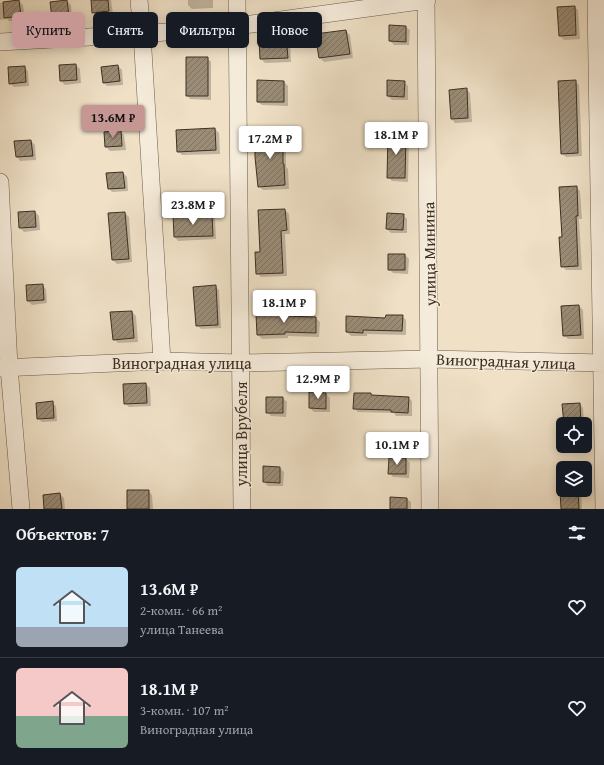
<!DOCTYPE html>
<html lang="ru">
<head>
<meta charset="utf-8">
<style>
  :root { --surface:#171b24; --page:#242831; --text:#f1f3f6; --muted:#9ea1a6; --line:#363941; --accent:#c59692 }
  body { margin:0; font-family:"Gentium Book Plus",serif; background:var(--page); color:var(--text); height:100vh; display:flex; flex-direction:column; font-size:15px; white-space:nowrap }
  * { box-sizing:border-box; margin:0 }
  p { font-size:13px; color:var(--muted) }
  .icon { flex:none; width:22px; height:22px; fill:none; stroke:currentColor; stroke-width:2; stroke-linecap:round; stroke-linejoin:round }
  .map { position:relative; height:509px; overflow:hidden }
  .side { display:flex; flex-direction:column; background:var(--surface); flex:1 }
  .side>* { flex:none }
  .top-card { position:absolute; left:12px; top:12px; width:400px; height:36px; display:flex; gap:8px }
  .tools { position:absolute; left:556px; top:417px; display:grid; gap:8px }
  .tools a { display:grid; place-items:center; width:36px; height:36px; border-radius:6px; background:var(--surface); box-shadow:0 2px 10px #0003; font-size:20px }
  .price { position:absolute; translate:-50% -34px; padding:0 9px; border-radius:4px; background:#fff; color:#222; font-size:13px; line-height:26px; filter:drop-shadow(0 1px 2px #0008) }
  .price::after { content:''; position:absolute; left:50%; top:24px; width:12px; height:9px; margin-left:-6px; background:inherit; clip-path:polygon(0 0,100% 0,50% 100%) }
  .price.active { background:var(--accent); color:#111 }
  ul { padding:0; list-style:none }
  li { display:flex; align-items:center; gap:12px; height:100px; padding:0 16px }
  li+li { border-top:1px solid var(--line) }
  li span { display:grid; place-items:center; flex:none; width:112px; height:80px; border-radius:6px; color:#555 }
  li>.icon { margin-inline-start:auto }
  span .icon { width:48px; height:48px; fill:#fffc; stroke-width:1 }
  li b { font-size:17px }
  h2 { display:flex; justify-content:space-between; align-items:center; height:48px; padding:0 16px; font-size:17px }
  .tag { padding:0 14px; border-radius:6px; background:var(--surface); box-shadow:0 2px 10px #0003; font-size:14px; line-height:36px }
  .tag.active { background:var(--accent); color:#111 }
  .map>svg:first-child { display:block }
  .shadow { fill:#0003 }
  .building { fill:url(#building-hatch); stroke:#3e3022 }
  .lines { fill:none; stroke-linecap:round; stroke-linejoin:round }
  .minor-casing { stroke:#6a5c4b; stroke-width:18 }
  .minor { stroke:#f5ebda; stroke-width:17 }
  .labels { text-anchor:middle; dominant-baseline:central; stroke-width:3; stroke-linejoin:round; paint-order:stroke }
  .street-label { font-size:16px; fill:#3e3022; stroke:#f5ebda }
</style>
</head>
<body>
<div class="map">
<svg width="604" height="509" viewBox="0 0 604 509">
  <defs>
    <pattern id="building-hatch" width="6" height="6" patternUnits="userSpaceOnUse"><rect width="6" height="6" fill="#9a8c77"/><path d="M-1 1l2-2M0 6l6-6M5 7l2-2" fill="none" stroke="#7f7361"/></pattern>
  </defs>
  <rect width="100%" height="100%" fill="#efe0c6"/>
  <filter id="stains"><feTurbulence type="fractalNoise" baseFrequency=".005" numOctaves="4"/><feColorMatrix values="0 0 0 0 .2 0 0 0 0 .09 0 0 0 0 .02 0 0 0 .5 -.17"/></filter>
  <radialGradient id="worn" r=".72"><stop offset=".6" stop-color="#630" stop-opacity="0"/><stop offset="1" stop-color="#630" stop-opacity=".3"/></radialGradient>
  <path class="shadow" d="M92 0H111L113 15 97 16 93 12Z
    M188 0H213V8L192 9 188 5Z
    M19 1 23 5 25 20 9 21 7 19 0 20V3Z
    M67 1 71 5 72 20 57 21 53 18Z
    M574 7 578 10 580 39 564 40 560 36Z
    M406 27 410 30 409 45H394L390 41Z
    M346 31 350 35 353 58 324 62 320 58Z
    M286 37 290 41 291 62 265 63 261 59Z
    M207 58 211 62V100L190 99 187 95Z
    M76 65 80 69 81 83 65 85 61 81Z
    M118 66 122 70 123 85 107 86 103 82Z
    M24 67 28 71 29 86 14 87 10 83Z
    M388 81 404 82 408 86V100H392L388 96Z
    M575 81 579 85 582 156 566 157 562 153Z
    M284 82 288 86V106L262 105 258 102Z
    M466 89 470 93 472 122 455 123 452 119Z
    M215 129 219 133 220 154 182 155 178 151Z
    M120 131 124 135 126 150 110 151 106 147 105 132Z
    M405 135 409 139 408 182 392 181 388 177Z
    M282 136 286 140V167L288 169 289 189 263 190 259 186Z
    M31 141 35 145 36 160 20 161 17 157Z
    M123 173 127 177 128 191 112 192 109 188Z
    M576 187 580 191 582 219H579L582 270H566L562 266 563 238Z
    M285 210 289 214 290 234H285L287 276 261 277 257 273 261 253Z
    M35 212 39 216 40 230 24 232 20 228Z
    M125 213 129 217 132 262 117 264 113 260Z
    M211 215 215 218 216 239 178 241 175 237Z
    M403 215 407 219V233H391L387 229Z
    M405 255 409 259 408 274 393 273 389 269Z
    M42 285 46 289 47 303 32 305 28 301Z
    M215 286 219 290 221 328 201 329 197 325Z
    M579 306 583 310 584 339H568L564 335Z
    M132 312 136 316 138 342 118 343 114 339Z
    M283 313 287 317 316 318 320 322 319 337 288 336V338L262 339 258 335 257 315Z
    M402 316 406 320V335L367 334V336H351L347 332 386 319Z
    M146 384 150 388 151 406 129 407 125 403Z
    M310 393 326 394 330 398V412H314L310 408Z
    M372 396 408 398 412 401V416H396L394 413 358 412 354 408Z
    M283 398 287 402 286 417 271 416 267 412Z
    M52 403 56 406 57 421 42 422 38 418Z
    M580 404 583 408 584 424H565Z
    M406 459 410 463 409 478 393 477 390 473Z
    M280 468 284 472 283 486H268L264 482Z
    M561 481H563V490H581L582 509H562Z
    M148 491 152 495 153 509H128Z
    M60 494 64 498 65 509H45Z
    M407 499 411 502V509H391Z"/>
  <path class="building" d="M19 0 21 16 4 18 3 2Z
    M67 0 69 16 52 18 50 2Z
    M91 0H108L109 11 92 13Z
    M575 6 576 35 559 36 557 7Z
    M389 25 406 26V42L389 41Z
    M346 30 350 54 319 58 315 34Z
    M286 36 288 58 260 59 259 38Z
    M186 57H208V96H186Z
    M76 64 77 80 60 81 59 65Z
    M118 65 120 81 103 83 101 67Z
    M25 66 26 82 9 84 8 67Z
    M257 80 284 81V102H257Z
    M387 80 405 81 404 97 387 96Z
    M576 80 578 153 561 154 558 81Z
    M467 88 468 118 451 119 449 90Z
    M215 128 216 150 177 152 176 130Z
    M121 130 122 146 105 147 104 132Z
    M388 134H406L405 178H387Z
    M255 135H283V164H284L285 185 258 187 255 157Z
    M31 140 33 156 16 157 14 141Z
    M123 172 125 188 108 189 106 173Z
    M577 186 578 216H576L578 266 561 267 559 237H562L559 187Z
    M285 209 287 230 281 231 283 273 256 274 255 252H260L258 210Z
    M35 211 36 227 19 228 18 212Z
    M125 212 129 259 112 260 108 213Z
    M387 213 404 214 403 230 386 229Z
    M212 214 213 236 174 237 173 215Z
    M388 254H405V270H388Z
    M43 284 44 300 27 301 26 285Z
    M216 285 218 325 196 326 193 287Z
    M579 305 581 335 563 336 561 306Z
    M132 311 134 338 113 340 110 312Z
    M284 312V316L316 317V333L285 332V334L257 335 256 314Z
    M386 315H403L402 331 363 330V333L346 332V316L385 318Z
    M146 383 147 403 124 404 123 384Z
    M309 392 326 393V409L309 408Z
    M354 393H371V395L409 397 408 413 391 412V410L353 409Z
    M266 397H283V413H266Z
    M53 401 54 418 37 419 36 403Z
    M580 403 581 424H564L562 404Z
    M389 458H406V474H388Z
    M263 466 280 467V483L263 482Z
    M127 490H149V509H127Z
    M560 490H578L579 509H561Z
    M60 493 62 509H44L43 495Z
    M390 497 407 498V509H390Z"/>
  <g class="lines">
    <g class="minor-casing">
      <path id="minor" d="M139 0 142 34 162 361
        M237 0 242 509
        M426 0 430 509
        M596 0 604 509
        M0 42 142 34 237 26 427 0
        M0 182 9 367 21 509
        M0 368 162 361 241 363 430 359 604 363"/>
    </g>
    <use href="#minor" class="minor"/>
  </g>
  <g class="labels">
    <g class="street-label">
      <text transform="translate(429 254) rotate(-91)">улица Минина</text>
      <text transform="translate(506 361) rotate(2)">Виноградная улица</text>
      <text x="182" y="363">Виноградная улица</text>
      <text transform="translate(241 434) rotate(-90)">улица Врубеля</text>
    </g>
  </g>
  <rect width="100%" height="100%" filter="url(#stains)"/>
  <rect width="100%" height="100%" fill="url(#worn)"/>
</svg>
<div class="tools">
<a><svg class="icon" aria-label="locate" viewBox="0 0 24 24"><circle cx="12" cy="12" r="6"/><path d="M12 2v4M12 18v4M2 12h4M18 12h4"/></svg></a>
<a><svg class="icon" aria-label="layers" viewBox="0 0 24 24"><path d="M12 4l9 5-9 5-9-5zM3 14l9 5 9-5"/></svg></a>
</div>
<b class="price active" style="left:113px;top:139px">13.6M ₽</b>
<b class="price" style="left:396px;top:156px">18.1M ₽</b>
<b class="price" style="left:270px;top:160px">17.2M ₽</b>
<b class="price" style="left:193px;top:226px">23.8M ₽</b>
<b class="price" style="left:284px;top:324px">18.1M ₽</b>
<b class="price" style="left:318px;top:400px">12.9M ₽</b>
<b class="price" style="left:397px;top:466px">10.1M ₽</b>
<div class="top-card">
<a class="tag active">Купить</a>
<a class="tag">Снять</a>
<a class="tag">Фильтры</a>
<a class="tag">Новое</a>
</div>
</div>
<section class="side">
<h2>Объектов: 7<svg class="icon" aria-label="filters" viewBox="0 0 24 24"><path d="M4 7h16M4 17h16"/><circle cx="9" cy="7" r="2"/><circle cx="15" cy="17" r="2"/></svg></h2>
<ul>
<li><span style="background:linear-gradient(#bfe0f5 75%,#9aa5b1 0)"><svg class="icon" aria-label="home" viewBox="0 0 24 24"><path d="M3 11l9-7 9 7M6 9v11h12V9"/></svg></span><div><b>13.6M ₽</b><p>2-комн. · 66 m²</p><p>улица Танеева</p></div><svg class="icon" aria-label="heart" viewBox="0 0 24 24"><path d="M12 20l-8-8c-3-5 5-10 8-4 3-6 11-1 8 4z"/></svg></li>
<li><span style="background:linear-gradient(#f6c9c9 60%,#7fa58c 0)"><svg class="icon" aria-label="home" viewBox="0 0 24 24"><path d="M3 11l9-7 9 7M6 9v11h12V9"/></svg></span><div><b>18.1M ₽</b><p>3-комн. · 107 m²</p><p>Виноградная улица</p></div><svg class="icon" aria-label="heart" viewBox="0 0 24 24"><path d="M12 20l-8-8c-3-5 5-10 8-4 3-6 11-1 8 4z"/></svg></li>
</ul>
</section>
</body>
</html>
